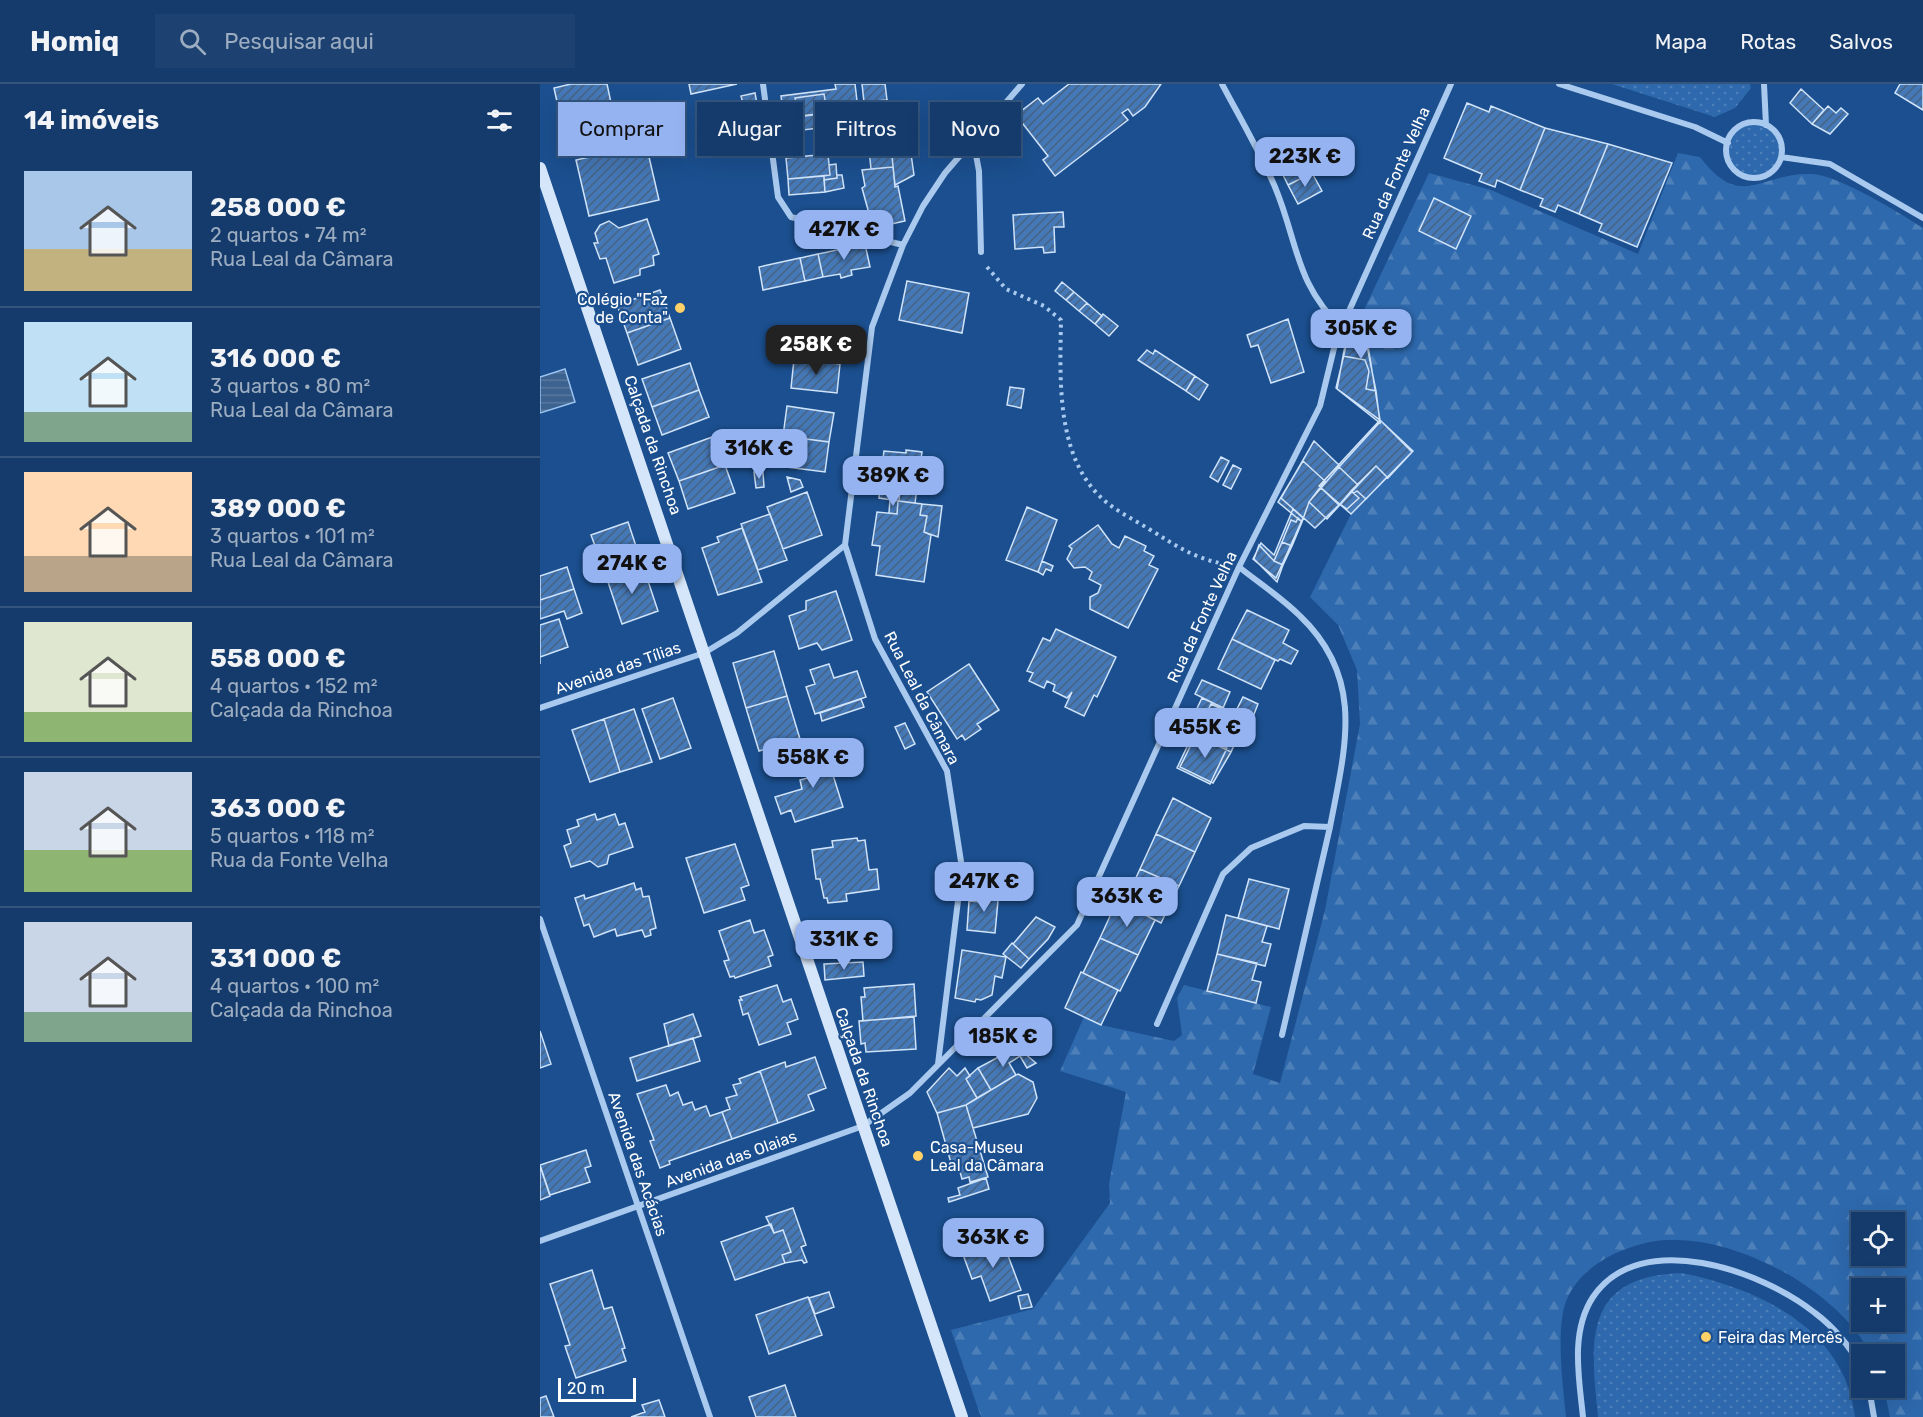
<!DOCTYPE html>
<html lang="pt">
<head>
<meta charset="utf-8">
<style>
  :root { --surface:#143b6b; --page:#1d4271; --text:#f1f3f6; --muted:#9dadc1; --line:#33557e; --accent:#95b2f1 }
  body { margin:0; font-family:Rubik,sans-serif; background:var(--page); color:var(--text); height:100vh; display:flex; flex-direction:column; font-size:22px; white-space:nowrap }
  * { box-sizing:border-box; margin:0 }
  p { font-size:20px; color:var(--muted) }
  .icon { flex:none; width:33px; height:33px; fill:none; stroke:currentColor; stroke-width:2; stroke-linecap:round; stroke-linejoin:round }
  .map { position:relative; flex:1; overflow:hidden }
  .details { display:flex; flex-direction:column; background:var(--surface); width:540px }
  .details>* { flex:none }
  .top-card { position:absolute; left:18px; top:18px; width:570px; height:54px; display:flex; gap:12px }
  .fabs { position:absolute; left:1311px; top:1128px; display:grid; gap:12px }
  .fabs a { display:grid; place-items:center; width:54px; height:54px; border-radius:0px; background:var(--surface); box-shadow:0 6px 24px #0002,0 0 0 2px var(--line); font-size:30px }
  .scale { position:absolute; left:18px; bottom:15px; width:78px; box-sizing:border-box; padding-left:6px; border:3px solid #fff; border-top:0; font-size:16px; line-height:21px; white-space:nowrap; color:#fff; -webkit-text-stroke:4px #1b4f8f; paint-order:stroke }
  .price { position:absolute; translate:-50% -51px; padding:0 14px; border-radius:12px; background:var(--accent); color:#111; font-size:20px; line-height:39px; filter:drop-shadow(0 2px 3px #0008) }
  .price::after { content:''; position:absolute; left:50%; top:36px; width:18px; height:14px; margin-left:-9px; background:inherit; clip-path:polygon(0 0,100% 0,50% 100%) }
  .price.active { background:#222; color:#fff }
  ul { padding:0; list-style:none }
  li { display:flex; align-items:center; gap:18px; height:150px; padding:0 24px }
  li+li { border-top:2px solid var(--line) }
  li span { display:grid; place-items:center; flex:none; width:168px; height:120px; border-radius:0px; color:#555 }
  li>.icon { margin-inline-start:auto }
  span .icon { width:72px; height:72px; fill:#fffc; stroke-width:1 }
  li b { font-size:26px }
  h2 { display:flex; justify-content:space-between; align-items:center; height:72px; padding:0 24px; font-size:26px }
  .tag { padding:0 21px; border-radius:0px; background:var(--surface); box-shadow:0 6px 24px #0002,0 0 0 2px var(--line); font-size:21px; line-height:54px }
  .tag.active { background:var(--accent); color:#111 }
  header { display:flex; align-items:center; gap:36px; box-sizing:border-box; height:84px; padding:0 30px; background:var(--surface); border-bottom:2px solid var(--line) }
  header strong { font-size:28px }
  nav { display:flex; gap:33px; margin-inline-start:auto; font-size:21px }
  .search { width:420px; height:54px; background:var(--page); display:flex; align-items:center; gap:15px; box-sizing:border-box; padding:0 21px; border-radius:0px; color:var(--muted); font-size:22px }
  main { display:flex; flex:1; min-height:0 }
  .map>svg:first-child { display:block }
  .grass { fill:url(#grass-dots) }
  .forest { fill:url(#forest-firs); fill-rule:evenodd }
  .water { fill:url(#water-rules); stroke:#9cc4f0; stroke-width:1.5 }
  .building { fill:url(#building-hatch); stroke:#cfe3fa; stroke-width:1.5 }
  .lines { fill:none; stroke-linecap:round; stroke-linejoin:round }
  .path { stroke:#a9c9ee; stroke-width:4; stroke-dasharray:3 4.5; stroke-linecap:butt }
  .street { stroke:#a9c9ee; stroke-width:6 }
  .secondary { stroke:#d6e6fa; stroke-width:12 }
  .poi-dot { fill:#ffd166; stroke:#1b4f8f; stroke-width:2 }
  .labels { text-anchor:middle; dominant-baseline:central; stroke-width:4.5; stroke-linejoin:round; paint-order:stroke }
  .street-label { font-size:16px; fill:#fff; stroke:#1b4f8f }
  .poi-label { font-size:16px; fill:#fff; stroke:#1b4f8f; text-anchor:start }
</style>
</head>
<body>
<header>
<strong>Homiq</strong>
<div class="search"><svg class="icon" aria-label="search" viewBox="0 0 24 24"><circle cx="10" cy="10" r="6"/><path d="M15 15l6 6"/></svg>Pesquisar aqui</div>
<nav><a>Mapa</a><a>Rotas</a><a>Salvos</a></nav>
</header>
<main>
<section class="details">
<h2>14 imóveis<svg class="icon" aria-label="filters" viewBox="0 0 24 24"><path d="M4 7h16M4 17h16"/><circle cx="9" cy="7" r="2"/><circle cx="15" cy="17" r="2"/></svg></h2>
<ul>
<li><span style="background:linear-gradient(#a9c7e8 65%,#c2b280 0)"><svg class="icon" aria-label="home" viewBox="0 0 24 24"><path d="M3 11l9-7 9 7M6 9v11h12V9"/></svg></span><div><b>258 000 €</b><p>2 quartos · 74 m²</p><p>Rua Leal da Câmara</p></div></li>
<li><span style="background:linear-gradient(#bfe0f5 75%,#7fa58c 0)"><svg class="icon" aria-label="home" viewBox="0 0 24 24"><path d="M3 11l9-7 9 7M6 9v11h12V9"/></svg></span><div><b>316 000 €</b><p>3 quartos · 80 m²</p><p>Rua Leal da Câmara</p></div></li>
<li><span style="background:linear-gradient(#ffd9b3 70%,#b9a48a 0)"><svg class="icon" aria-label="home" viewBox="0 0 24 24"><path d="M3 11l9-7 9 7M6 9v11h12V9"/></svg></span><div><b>389 000 €</b><p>3 quartos · 101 m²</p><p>Rua Leal da Câmara</p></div></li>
<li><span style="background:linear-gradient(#dfe7d0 75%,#8fb573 0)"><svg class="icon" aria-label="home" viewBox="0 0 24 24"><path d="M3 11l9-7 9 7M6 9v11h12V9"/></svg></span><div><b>558 000 €</b><p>4 quartos · 152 m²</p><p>Calçada da Rinchoa</p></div></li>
<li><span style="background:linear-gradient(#c9d6e8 65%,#8fb573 0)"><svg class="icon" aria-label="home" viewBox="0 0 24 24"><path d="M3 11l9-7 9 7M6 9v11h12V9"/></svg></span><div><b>363 000 €</b><p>5 quartos · 118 m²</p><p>Rua da Fonte Velha</p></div></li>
<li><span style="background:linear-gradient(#c9d6e8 75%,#7fa58c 0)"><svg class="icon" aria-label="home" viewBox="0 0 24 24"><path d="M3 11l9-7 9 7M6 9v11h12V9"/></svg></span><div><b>331 000 €</b><p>4 quartos · 100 m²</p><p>Calçada da Rinchoa</p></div></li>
</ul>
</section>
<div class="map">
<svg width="1383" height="1333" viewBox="0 0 1383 1333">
  <defs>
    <pattern id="grass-dots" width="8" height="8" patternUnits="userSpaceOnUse" patternTransform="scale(1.5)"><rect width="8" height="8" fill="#2e69ad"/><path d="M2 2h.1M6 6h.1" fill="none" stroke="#4d80b9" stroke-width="1.8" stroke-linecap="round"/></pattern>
    <pattern id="forest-firs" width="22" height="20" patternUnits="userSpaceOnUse" patternTransform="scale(1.5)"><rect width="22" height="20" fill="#2e69ad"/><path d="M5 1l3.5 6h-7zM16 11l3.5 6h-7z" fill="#4d80b9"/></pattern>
    <pattern id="water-rules" width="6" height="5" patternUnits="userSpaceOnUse" patternTransform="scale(1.5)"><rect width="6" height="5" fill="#3c6290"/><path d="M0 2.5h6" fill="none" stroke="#597aa1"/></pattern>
    <pattern id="building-hatch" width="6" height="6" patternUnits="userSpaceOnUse" patternTransform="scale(1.5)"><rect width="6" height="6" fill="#4478b7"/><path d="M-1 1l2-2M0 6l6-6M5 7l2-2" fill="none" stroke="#486282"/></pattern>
  </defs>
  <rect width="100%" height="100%" fill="#1b4f8f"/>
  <path class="grass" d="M1072 0H1210L1211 4 1195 24 1175 33Z
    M1186 66a28 28 0 1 1 56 0a28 28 0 1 1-56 0Z
    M1142 1189C1220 1205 1305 1245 1315 1333H1058C1050 1256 1043 1192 1142 1189Z"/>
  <path class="forest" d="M1138 69 1160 73C1202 128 1220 88 1272 90 1298 91 1360 129 1383 144V1333H1350L1344 1304H1354V1270H1331C1298 1207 1200 1153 1129 1156 1110 1156 1093 1162 1076 1169 1056 1178 1036 1194 1027 1215 1015 1242 1023 1303 1026 1333H441L411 1246 493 1225 570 1119 569 1100 586 1008 520 987 544 933 561 941 634 957 642 951 637 914 644 901 731 923 713 990 740 999 785 826 820 640 817 586 798 541 770 513 811 430 872 368 840 336 821 232 889 89 951 106 1098 170ZM1322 1138H1354V1172H1322ZM1322 1204H1354V1238H1322Z"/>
  <path class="water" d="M25 285 35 318 0 329V293Z"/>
  <path class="building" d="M31 0H67L76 42 25 54 14 4Z
    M149 0H197L151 10Z
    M295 0H315L318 25 287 29 284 10 255 14 258 33 244 35 241 12 296 5Z
    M322 0H345L347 16 324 18Z
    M529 0H621L605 23 593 32 588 25 582 29 588 36 515 92 503 76 508 72 476 31 498 14 503 20Z
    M1360 0H1383V26L1355 9Z
    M1261 5 1284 26 1272 40 1250 19Z
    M215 9 217 20 204 23 201 12Z
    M284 10 287 29 258 33 255 14Z
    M347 16 353 83 331 85 324 18Z
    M927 19 949 28 951 22 1005 44 980 106 957 96 955 103 939 97 942 90 904 74Z
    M1288 22 1296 29 1301 24 1308 30 1290 50 1272 40Z
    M318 25 319 39 263 46 261 32Z
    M1005 44 1068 60 1039 130 1018 121 1015 128 1000 122 1003 115 980 106Z
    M106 60 119 116 49 132 36 76Z
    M1068 60 1132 79 1097 163 1059 147 1062 140 1039 130Z
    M759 63 772 89 748 101 735 75Z
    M288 70 290 91 248 95 246 74Z
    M371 70 374 91 355 101 352 72Z
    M296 80 297 94 284 96V92L290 91 289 81Z
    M353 83 355 103 358 102 365 137 333 144 322 104 325 102 322 86Z
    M772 89 782 107 758 120 748 101Z
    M297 91H302L304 104 285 108 284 96 297 94Z
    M284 92 285 108 249 111 248 95Z
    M894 114 931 132 916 165 879 147Z
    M523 128 524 143H514L515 168 504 169 503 163 475 165 473 131Z
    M107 135 119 170 113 172 114 181 100 185V191L74 199 66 174 60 175 54 159H58L55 149 60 141 69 137 79 144Z
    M325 160 330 183 311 186 312 191 301 194 300 190 283 193 278 170Z
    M278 170 283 193 265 197 260 174Z
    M260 174 265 197 223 206 219 183Z
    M367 197 429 209 422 249 359 236Z
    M522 198 534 208 526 216 515 207Z
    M120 206 130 234 87 249 77 221Z
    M534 208 547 219 539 227 526 216Z
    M547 219 562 232 555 240 539 227Z
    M563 230 578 242 569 252 555 240Z
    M130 234 141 265 98 281 87 249Z
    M748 235 764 288 731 299 718 261 711 263 707 251Z
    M257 246 303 251 300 280 254 275Z
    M806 257 827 262 836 307 826 305 829 287 825 276 803 272Z
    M807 258 828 262 840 336 796 304Z
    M607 266 613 270 615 266 655 292 646 307 598 276Z
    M803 272 825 276 829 287 826 305 836 307 840 339 797 305Z
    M254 275 300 280 297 309 251 304Z
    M150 279 159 306 112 323 102 295Z
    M655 292 668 301 659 316 646 307Z
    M470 303 484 305 481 324 467 321Z
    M159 306 169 333 122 351 112 323Z
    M247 322 294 329 289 358 243 352Z
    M840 336 872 368 811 430 779 402Z
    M841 337 873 367 848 394 836 382 818 401 799 383Z
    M175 352 185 381 139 397 128 369Z
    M243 352 289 358 285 388 239 382Z
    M774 357 799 381 779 402 799 421 775 444 741 414Z
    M366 366 382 368 375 419 359 417 360 405 339 402 344 367 366 369Z
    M681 373 689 377 678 398 670 393Z
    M763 377 785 397 769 418 762 438 738 418Z
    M185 381 195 409 148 425 139 397Z
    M693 381 701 385 691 405 683 401Z
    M836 382 847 393 826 415 817 407 814 409 811 407Z
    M799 383 818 401 787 435 769 418Z
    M214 388 223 389 224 403 216 404Z
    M247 393 260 396 263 403 251 408Z
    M340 402 360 405 359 417 339 414Z
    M811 407 819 414 807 425 800 420Z
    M267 408 282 451 243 465 227 423Z
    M350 415 358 417 357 430 349 429Z
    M358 417 382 420 380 431 387 432 384 448 391 451 384 498 336 491 340 462 332 461 337 428 357 430Z
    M382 420 402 422 398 453 384 448 387 432 380 431Z
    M487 423 517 436 498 488 466 476Z
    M753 425 763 434 736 494 713 475 721 459 734 471Z
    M230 430 247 476 218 486 201 440Z
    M758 434 762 438 752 462 742 458 751 436 756 438Z
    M88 438 100 474 95 476 98 483 67 495 51 451Z
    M558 441 572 460 579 464 585 452 606 462 604 467 614 472 609 481 618 485 588 544 550 525V513L558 509 561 501 549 495 552 488 545 483 534 484 527 475 532 465 529 462Z
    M202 444 222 498 178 511 162 464 179 458 177 453Z
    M742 458 752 462 743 481 734 477Z
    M719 461 734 477 743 481 737 498 714 475Z
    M502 477 513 482 511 487 506 485 503 491 498 488Z
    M27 483 34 505 0 516V492Z
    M98 483 101 493 106 491 118 527 82 540 67 495Z
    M34 505 42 529 27 535 24 527 0 535V516Z
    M296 507 312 556 282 566 277 559 259 565 249 532 266 526V517Z
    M707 526 749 546 743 559 758 567 751 580 740 575 738 577 692 555Z
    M19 535 28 563 0 573V580V541Z
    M516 545 576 573 557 613 554 611 544 632 525 623 532 608 527 614 513 607 515 601 507 597 504 604 489 597 493 589 487 587 503 554 510 557Z
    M692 555 735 576 721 605 678 585Z
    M234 567 247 612 206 624 193 579Z
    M289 580 294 594 317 587 326 613 275 630 266 603 275 600 270 586Z
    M429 580 459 626 437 640 441 645 425 656 422 651 417 655 387 608Z
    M662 596 690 608 683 624 655 610Z
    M247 612 260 655 219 667 206 624Z
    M703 613 718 620 711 638 695 629Z
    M133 614 151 664 120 675 102 625Z
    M662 614 695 629 680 660 647 645Z
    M321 615 324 623 282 637 280 629Z
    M671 620 703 635 697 650 699 651 691 668 656 651Z
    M94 625 112 678 80 688 64 635Z
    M64 635 80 688 50 698 32 646Z
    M365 639 375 660 365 665 355 643Z
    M654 648 687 664 670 700 637 684Z
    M656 651 691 668 673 699 640 683Z
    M283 659 303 723 255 738 251 726 241 730 235 713 262 705 260 696 271 693 262 666Z
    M633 714 671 734 655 768 616 750Z
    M55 730 57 736 75 730 79 741 85 739 93 763 69 771 67 780 58 783 50 777 31 783 24 762 31 759 27 746 39 742 37 736Z
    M616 750 655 768 639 802 600 785Z
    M317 754 318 757 325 756 329 786 337 785 339 805 306 810 307 817 288 819 287 814H284L280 795H276L272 766 293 763 292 757Z
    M195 760 209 801 201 804 205 816 164 829 146 774Z
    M600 785 639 802 621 839 584 820Z
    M709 795 749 805 739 845 698 834Z
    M94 799 96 806 101 804 103 813 109 812 116 844 110 846 111 851 105 853 102 846 77 852 75 845 54 853 49 840 44 842 35 814 44 811 45 815Z
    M443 805 459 806 455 849 427 846 429 817 442 818Z
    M577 817 615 836 598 871 560 854Z
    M686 831 727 842 722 858 731 860 725 882 677 870Z
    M496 833 515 843 508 855 489 875 473 860Z
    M210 836 214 849 224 846 233 871 228 873 231 882 195 894 194 892 190 893 184 877 189 876 179 847Z
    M560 854 598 871 580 907 543 889Z
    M472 859 489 875 481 884 463 870Z
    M422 866 466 873 462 894 455 892 452 911 441 916 436 915 435 918 415 914Z
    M677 870 717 879 712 896 721 898 716 919 667 907Z
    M323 878 324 892 285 896 284 880Z
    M541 888 578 906 561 941 525 924Z
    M374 900 376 932 323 937 321 913H325L324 904Z
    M237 901 243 918 251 915 258 935 247 939 251 950 219 961 208 929 203 931 199 916H202L200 913Z
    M153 930 161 952 129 962 124 940Z
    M374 933 376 965 326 968 325 959 321 960 319 937Z
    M0 947 11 980 0 984Z
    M153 954 160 977 97 997 90 974Z
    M477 963 496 979 487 984 480 972 469 979 476 991 451 1006 438 984Z
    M275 973 286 1004 268 1011 274 1026 238 1039 220 987 245 978 246 983Z
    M409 984 417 992 425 984 430 992 426 995 437 1014 426 1021 397 1029 387 1008Z
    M438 984 451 1006 437 1014 426 995Z
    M220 987 238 1039 192 1055 182 1028 190 1025 186 1014 197 1011 193 1001 201 999 199 995Z
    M478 990 493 998 497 1014 488 1030 433 1044 426 1021Z
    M126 1001 130 1012 138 1008 143 1021 152 1018 155 1026 166 1022 170 1032 182 1028 192 1055 129 1077 130 1080 120 1084 110 1057 114 1056 97 1010Z
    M426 1021 448 1093 430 1098 429 1093 422 1095 417 1077 411 1079 397 1029Z
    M46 1066 51 1082 45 1084 50 1098 10 1111 0 1081Z
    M0 1082 10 1112 0 1116Z
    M446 1094 449 1105 409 1118 408 1114 420 1111 418 1104Z
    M253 1124 266 1161 261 1163 267 1178 264 1179 262 1176 245 1179 242 1171 251 1168 243 1146 234 1149 226 1133Z
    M231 1140 234 1149 243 1146 251 1168 242 1171 245 1179 195 1196 181 1158Z
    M461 1153 481 1206 450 1217 441 1192 432 1195 422 1168Z
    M52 1186 64 1225 72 1223 85 1264 82 1265 86 1277 36 1294 25 1262 30 1261 10 1200Z
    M289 1208 294 1223 275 1230 269 1214Z
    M488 1210 492 1223 481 1225 478 1212Z
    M268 1213 282 1251 229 1270 216 1231Z
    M245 1301 256 1333H216L209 1313Z
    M6 1312 14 1333H0V1314Z
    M119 1316 125 1333H91L105 1328 102 1321Z"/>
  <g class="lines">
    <path class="path" d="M447 183 466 205 504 222 521 236C520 297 515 380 570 421 582 430 596 437 609 445 635 461 653 474 684 480"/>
    <path class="street" d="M223 0 238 113 251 133 363 161
      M682 0C700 34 720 68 735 103 758 158 755 200 802 244
      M1019 0 1155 43 1188 59
      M1224 0 1226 41
      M1186 66a28 28 0 1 1 56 0a28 28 0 1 1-56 0Z
      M433 55 439 87 441 168
      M1241 73 1290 80 1383 134
      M0 624 164 569 197 549 305 461
      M0 835 170 1333
      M617 940 683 790 711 764 764 742 790 743C805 664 826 595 760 532 742 514 719 499 699 483
      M742 951 790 743
      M398 980 422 784 407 687 335 555 305 461 332 243 363 161 383 122 405 89 482 0
      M0 1157 323 1042 370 1009 537 841 699 483 780 322 796 256 911 0
      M1329 1304 1334 1333
      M1043 1333C1039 1294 1030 1248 1053 1213 1100 1143 1223 1187 1275 1229 1295 1244 1309 1261 1322 1284"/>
    <path class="secondary" d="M0 84C143 499 280 917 422 1333"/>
  </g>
  <g class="poi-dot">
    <circle cx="140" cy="224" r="6"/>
    <circle cx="378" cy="1072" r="6"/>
    <circle cx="1166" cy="1253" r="6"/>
  </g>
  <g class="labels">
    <g class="street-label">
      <text transform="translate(856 89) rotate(-66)">Rua da Fonte Velha</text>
      <text transform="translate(113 361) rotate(71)">Calçada da Rinchoa</text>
      <text transform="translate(662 533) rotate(-65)">Rua da Fonte Velha</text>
      <text transform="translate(78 584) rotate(-19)">Avenida das Tílias</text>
      <text transform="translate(382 614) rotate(63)">Rua Leal da Câmara</text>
      <text transform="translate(324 993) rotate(71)">Calçada da Rinchoa</text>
      <text transform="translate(191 1075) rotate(-20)">Avenida das Olaias</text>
      <text transform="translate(98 1080) rotate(71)">Avenida das Acácias</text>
    </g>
    <g class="poi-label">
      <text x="128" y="215" text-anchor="end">Colégio "Faz<tspan x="128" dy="18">de Conta"</tspan></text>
      <text x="390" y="1063">Casa-Museu<tspan x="390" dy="18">Leal da Câmara</tspan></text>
      <text x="1178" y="1253">Feira das Mercês</text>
    </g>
  </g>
</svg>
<div class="fabs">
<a><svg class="icon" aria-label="locate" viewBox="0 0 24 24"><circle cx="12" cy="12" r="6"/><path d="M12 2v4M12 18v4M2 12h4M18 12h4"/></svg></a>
<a>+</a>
<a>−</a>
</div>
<div class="scale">20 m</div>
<b class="price" style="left:765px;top:104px">223K €</b>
<b class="price" style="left:304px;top:177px">427K €</b>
<b class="price" style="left:821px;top:276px">305K €</b>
<b class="price active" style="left:276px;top:292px">258K €</b>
<b class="price" style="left:219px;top:396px">316K €</b>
<b class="price" style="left:353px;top:423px">389K €</b>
<b class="price" style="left:92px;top:511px">274K €</b>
<b class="price" style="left:665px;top:675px">455K €</b>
<b class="price" style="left:273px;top:705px">558K €</b>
<b class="price" style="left:444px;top:829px">247K €</b>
<b class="price" style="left:587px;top:844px">363K €</b>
<b class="price" style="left:304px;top:887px">331K €</b>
<b class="price" style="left:463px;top:984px">185K €</b>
<b class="price" style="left:453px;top:1185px">363K €</b>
<div class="top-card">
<a class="tag active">Comprar</a>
<a class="tag">Alugar</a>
<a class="tag">Filtros</a>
<a class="tag">Novo</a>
</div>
</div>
</main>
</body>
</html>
